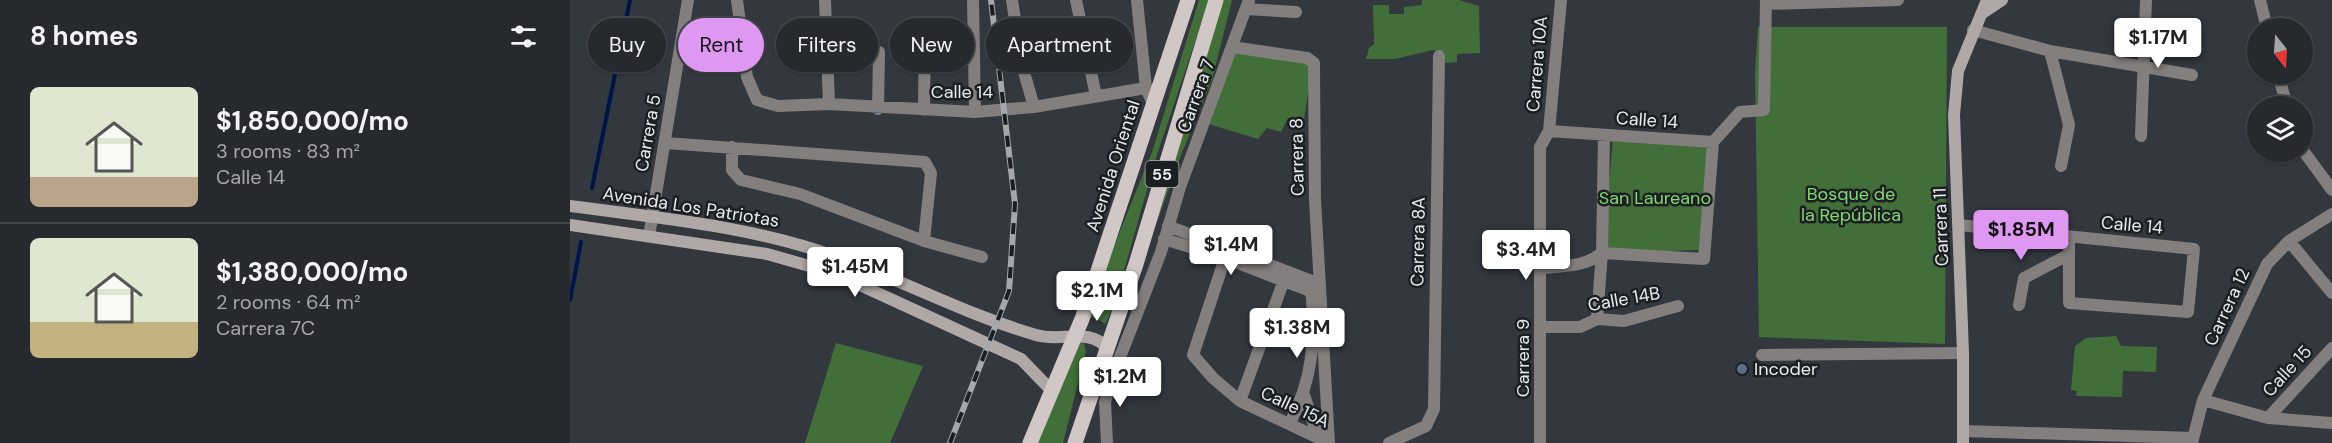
<!DOCTYPE html>
<html lang="en">
<head>
<meta charset="utf-8">
<style>
  :root { --surface:#26292e; --page:#2e3136; --text:#f1f3f6; --muted:#a4a6aa; --line:#42454a; --accent:#df98f1 }
  body { margin:0; font-family:"DM Sans",sans-serif; background:var(--page); color:var(--text); height:100vh; display:flex; flex-direction:column; font-size:22px; white-space:nowrap }
  * { box-sizing:border-box; margin:0 }
  p { font-size:20px; color:var(--muted) }
  .icon { flex:none; width:33px; height:33px; fill:none; stroke:currentColor; stroke-width:2; stroke-linecap:round; stroke-linejoin:round }
  .map { position:relative; flex:1; overflow:hidden }
  .side { display:flex; flex-direction:column; background:var(--surface); width:570px }
  .side>* { flex:none }
  .top-card { position:absolute; left:18px; top:18px; width:570px; height:54px; display:flex; gap:12px }
  .needle { width:39px; rotate:163deg }
  .tools { position:absolute; left:1677px; top:18px; display:grid; gap:12px }
  .tools a { display:grid; place-items:center; width:66px; height:66px; border-radius:50%; background:var(--surface); box-shadow:0 2px 4px #0004,0 0 0 2px var(--line); font-size:30px }
  .price { position:absolute; translate:-50% -51px; padding:0 14px; border-radius:6px; background:#fff; color:#222; font-size:20px; line-height:39px; filter:drop-shadow(0 2px 3px #0008) }
  .price::after { content:''; position:absolute; left:50%; top:36px; width:18px; height:14px; margin-left:-9px; background:inherit; clip-path:polygon(0 0,100% 0,50% 100%) }
  .price.selected { background:var(--accent); color:#111 }
  ul { padding:0; list-style:none }
  li { display:flex; align-items:center; gap:18px; height:150px; padding:0 30px }
  li+li { border-top:2px solid var(--line) }
  li span { display:grid; place-items:center; flex:none; width:168px; height:120px; border-radius:9px; color:#555 }
  li>.icon { margin-inline-start:auto }
  span .icon { width:72px; height:72px; fill:#fffc; stroke-width:1 }
  li b { font-size:26px }
  h2 { display:flex; justify-content:space-between; align-items:center; height:72px; padding:0 30px; font-size:26px }
  .pill { padding:0 21px; border-radius:27px; background:var(--surface); box-shadow:0 2px 4px #0004,0 0 0 2px var(--line); font-size:21px; line-height:54px }
  .pill.selected { background:var(--accent); color:#111 }
  main { display:flex; flex:1; min-height:0 }
  .map>svg:first-child { display:block }
  .green { fill:#426f39 }
  .lines { fill:none; stroke-linecap:round; stroke-linejoin:round }
  .stream { stroke:#001547; stroke-width:4 }
  .minor { stroke:#847f7f; stroke-width:12 }
  .tertiary { stroke:#847f7f; stroke-width:12 }
  .secondary { stroke:#b0a8a7; stroke-width:12 }
  .primary { stroke:#d1c7c6; stroke-width:15 }
  .rail-casing { stroke:#a5a8ae; stroke-width:6 }
  .rail { stroke:#1c1f22; stroke-width:4; stroke-dasharray:11; stroke-linecap:butt }
  .service-dot { fill:#5c6f8a; stroke:#1c1f22; stroke-width:2 }
  .labels { text-anchor:middle; dominant-baseline:central; stroke-width:5; stroke-linejoin:round; paint-order:stroke }
  .shield { fill:#1c1f22; stroke:#abaeb2; stroke-width:1.5 }
  .shield-label { font-size:16px; font-weight:bold; fill:#e8ebf0 }
  .street-label { font-size:18px; fill:#e8ebf0; stroke:#1c1f22 }
  .park-label { font-size:18px; fill:#85d774; stroke:#1c1f22 }
  .poi-label { font-size:18px; fill:#e8ebf0; stroke:#1c1f22; text-anchor:start }
</style>
</head>
<body>
<main>
<section class="side">
<h2>8 homes<svg class="icon" aria-label="filters" viewBox="0 0 24 24"><path d="M4 7h16M4 17h16"/><circle cx="9" cy="7" r="2"/><circle cx="15" cy="17" r="2"/></svg></h2>
<ul>
<li><span style="background:linear-gradient(#dfe7d0 75%,#b9a48a 0)"><svg class="icon" aria-label="home" viewBox="0 0 24 24"><path d="M3 11l9-7 9 7M6 9v11h12V9"/></svg></span><div><b>$1,850,000/mo</b><p>3 rooms · 83 m²</p><p>Calle 14</p></div></li>
<li><span style="background:linear-gradient(#dfe7d0 70%,#c2b280 0)"><svg class="icon" aria-label="home" viewBox="0 0 24 24"><path d="M3 11l9-7 9 7M6 9v11h12V9"/></svg></span><div><b>$1,380,000/mo</b><p>2 rooms · 64 m²</p><p>Carrera 7C</p></div></li>
</ul>
</section>
<div class="map">
<svg width="1762" height="443" viewBox="0 0 1762 443">
  <rect width="100%" height="100%" fill="#33373e"/>
  <path class="green" d="M629 0H639L587 155 543 309 535 324 526 318 518 317 519 308 582 152Z
    M649 0H662L642 80 611 155 547 333Z
    M852 0H889L909 6 910 53 887 54V62L875 63V53L863 50 825 59H796L799 48 804 44 803 5H819V14H834V7L852 5Z
    M1188 27H1377L1375 344 1189 337 1185 71Z
    M662 49 743 61 734 119 718 118 711 132 697 128 688 139 635 123Z
    M1043 141 1137 146 1129 250 1032 253Z
    M1546 336 1551 346 1587 347 1586 372 1553 371 1552 397 1506 396 1507 391 1501 390 1505 346 1516 338Z
    M508 342 514 344 516 351 493 443H466Z
    M266 343 353 366 320 443H235Z"/>
  <g class="lines">
    <path class="stream" d="M22 188 60 0
      M0 300 11 242"/>
    <path class="minor" d="M167 0 177 77 187 100 208 106 259 104 405 112 464 107 576 88 584 106
      M255 0 259 104
      M403 0 405 112
      M442 0 452 65 464 107
      M506 0 526 96
      M567 0 576 88
      M1196 4 1328 0
      M676 9 726 12
      M339 26H355L354 110
      M1403 30 1480 51 1622 75
      M662 47 737 58 744 63 745 200 759 443
      M1480 51 1499 125 1491 166
      M308 109 309 52
      M979 131 1143 142 1170 112 1194 110 1196 0
      M1571 136 1576 0
      M96 143 355 162 361 173 354 241 412 257
      M162 147V170L171 180 230 194 354 241
      M1389 225 1624 249 1618 312 1499 303V237
      M598 226 750 284
      M79 236 118 0
      M594 239 655 258 740 291 742 297C744 346 743 378 720 423
      M1719 241 1762 293
      M655 258 623 355 643 378 670 401 759 443
      M972 268C993 266 1015 267 1032 253L1134 259 1143 142
      M1449 305 1454 278 1498 255
      M1027 319 1032 253 1034 135
      M971 327H1010L1027 319 1054 321 1108 306
      M1192 355 1393 353
      M734 395 748 437
      M1633 400 1698 418 1762 423
      M670 401 714 280
      M1698 418 1762 348
      M1393 431 1623 438
      M537 443 535 402 545 370 591 252 610 187 679 0
      M819 443 856 426 864 409 869 56
      M970 443V147L979 131 991 0
      M1622 443 1633 400 1697 264 1719 241 1762 214"/>
    <path class="tertiary" d="M1690 0 1697 28
      M1708 74 1717 106
      M1732 149 1762 190"/>
    <path class="secondary" d="M1411 14 1432 0
      M0 206C89 218 182 226 267 257 334 281 397 315 466 335 491 343 519 326 538 349
      M0 225 197 254 264 273 451 359 481 390
      M1393 443V353L1384 115 1388 71 1417 0"/>
    <path class="primary" d="M460 443 512 319 618 0
      M505 443 566 264 646 0"/>
    <g class="rail-casing">
      <path id="rail" d="M380 443 439 291 445 204 421 0"/>
    </g>
    <use href="#rail" class="rail"/>
  </g>
  <circle class="service-dot" cx="1172" cy="369" r="6"/>
  <g class="labels">
    <rect class="shield" x="575.5" y="161" width="33" height="26" rx="4.5"/>
    <g class="shield-label">
      <text x="592" y="174">55</text>
    </g>
    <g class="street-label">
      <text transform="translate(967 64) rotate(-85)">Carrera 10A</text>
      <text x="392" y="92">Calle 14</text>
      <text transform="translate(626 96) rotate(-70)">Carrera 7</text>
      <text transform="translate(1077 120) rotate(4)">Calle 14</text>
      <text transform="translate(78 133) rotate(-80)">Carrera 5</text>
      <text transform="translate(727 157) rotate(-91)">Carrera 8</text>
      <text transform="translate(543 166) rotate(-72)">Avenida Oriental</text>
      <text transform="translate(121 207) rotate(9)">Avenida Los Patriotas</text>
      <text transform="translate(1562 225) rotate(5)">Calle 14</text>
      <text transform="translate(1371 227) rotate(-92)">Carrera 11</text>
      <text transform="translate(848 242) rotate(-89)">Carrera 8A</text>
      <text transform="translate(1054 299) rotate(-10)">Calle 14B</text>
      <text transform="translate(1657 307) rotate(-65)">Carrera 12</text>
      <text transform="translate(953 358) rotate(-90)">Carrera 9</text>
      <text transform="translate(1717 371) rotate(-47)">Calle 15</text>
      <text transform="translate(725 407) rotate(25)">Calle 15A</text>
    </g>
    <g class="park-label">
      <text x="1281" y="194">Bosque de<tspan x="1281" dy="21">la República</tspan></text>
      <text x="1085" y="198">San Laureano</text>
    </g>
    <g class="poi-label">
      <text x="1184" y="369">Incoder</text>
    </g>
  </g>
</svg>
<div class="tools">
<a><svg class="needle" viewBox="-14 -14 28 28"><path d="M0-13l5 13h-10z" fill="#e53935"/><path d="M0 13l5-13h-10z" fill="#a4a6aa"/></svg></a>
<a><svg class="icon" aria-label="layers" viewBox="0 0 24 24"><path d="M12 4l9 5-9 5-9-5zM3 14l9 5 9-5"/></svg></a>
</div>
<b class="price" style="left:1588px;top:69px">$1.17M</b>
<b class="price selected" style="left:1451px;top:261px">$1.85M</b>
<b class="price" style="left:661px;top:276px">$1.4M</b>
<b class="price" style="left:956px;top:281px">$3.4M</b>
<b class="price" style="left:285px;top:298px">$1.45M</b>
<b class="price" style="left:527px;top:322px">$2.1M</b>
<b class="price" style="left:727px;top:359px">$1.38M</b>
<b class="price" style="left:550px;top:408px">$1.2M</b>
<div class="top-card">
<a class="pill">Buy</a>
<a class="pill selected">Rent</a>
<a class="pill">Filters</a>
<a class="pill">New</a>
<a class="pill">Apartment</a>
</div>
</div>
</main>
</body>
</html>
